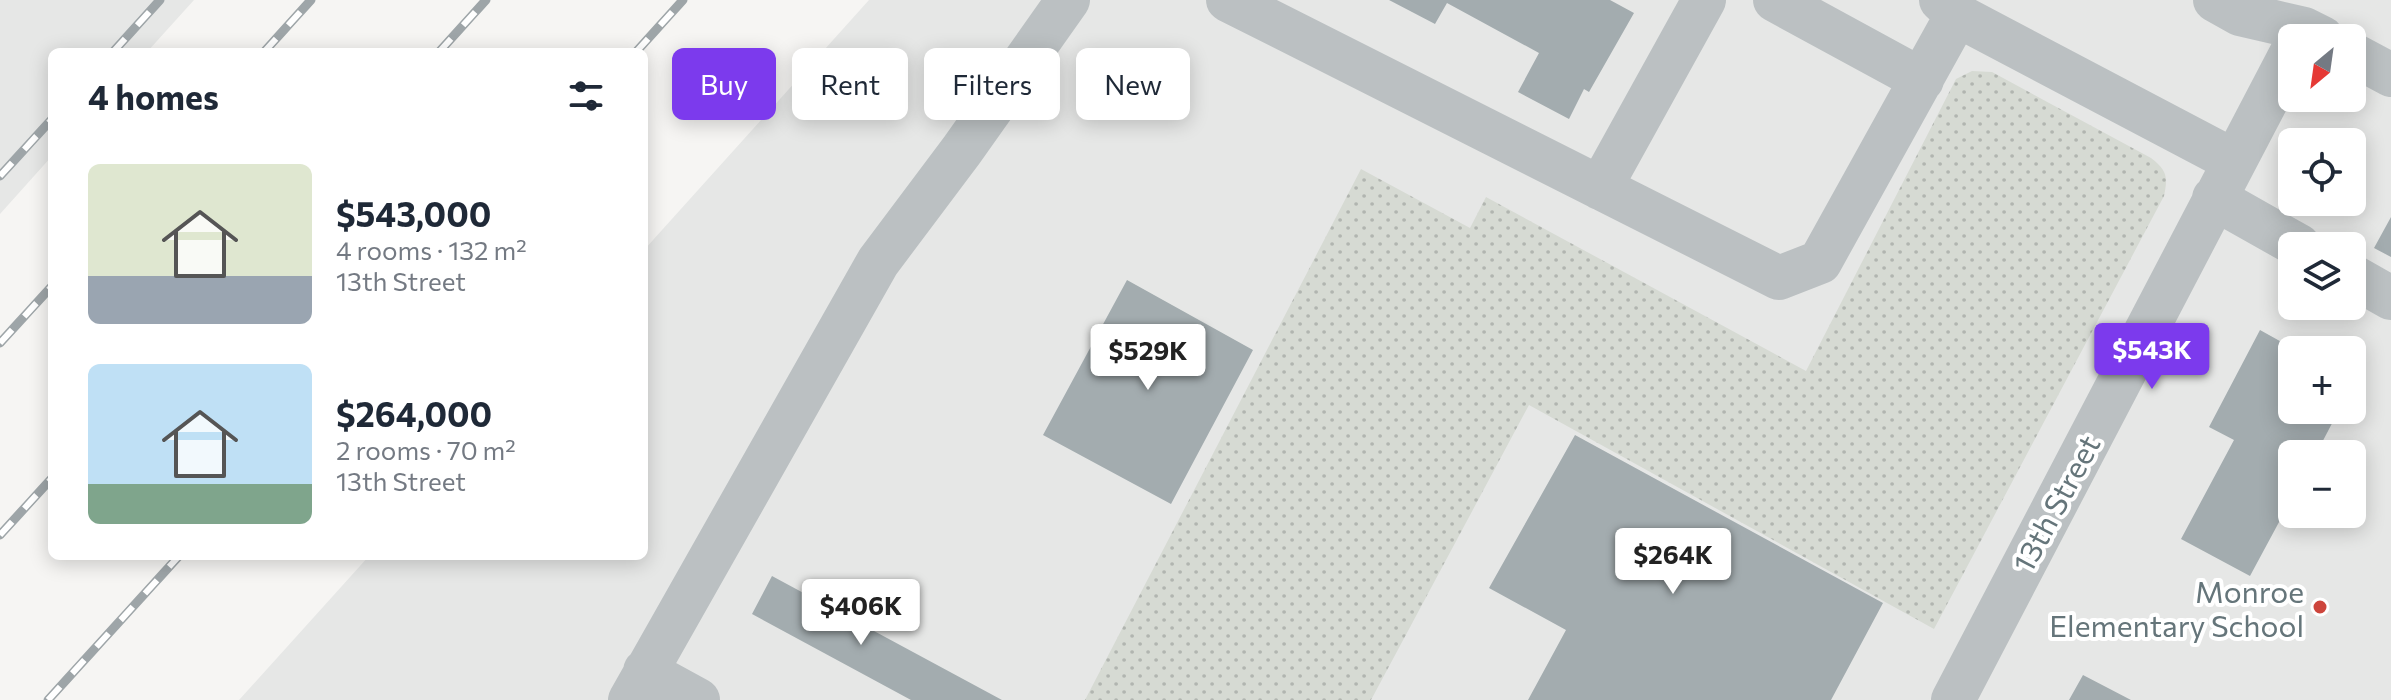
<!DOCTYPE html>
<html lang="en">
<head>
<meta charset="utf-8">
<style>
  :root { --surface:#fff; --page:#f2f2f3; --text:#1f2937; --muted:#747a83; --accent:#7c3aed }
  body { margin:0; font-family:Commissioner,sans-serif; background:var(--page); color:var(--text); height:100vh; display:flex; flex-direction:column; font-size:30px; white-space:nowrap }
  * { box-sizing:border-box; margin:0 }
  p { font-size:26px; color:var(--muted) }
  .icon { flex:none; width:44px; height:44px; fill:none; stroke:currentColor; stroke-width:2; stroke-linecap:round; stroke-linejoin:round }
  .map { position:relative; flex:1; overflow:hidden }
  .drawer { position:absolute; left:48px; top:48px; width:600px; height:512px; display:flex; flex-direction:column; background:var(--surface); border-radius:12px; box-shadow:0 4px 20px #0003 }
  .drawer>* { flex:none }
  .hud { position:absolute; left:672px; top:48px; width:760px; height:72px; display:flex; gap:16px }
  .needle { width:52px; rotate:209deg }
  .buttons { position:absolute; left:2278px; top:24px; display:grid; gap:16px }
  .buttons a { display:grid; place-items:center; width:88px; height:88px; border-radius:12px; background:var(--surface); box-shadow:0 4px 20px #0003; font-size:40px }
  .price { position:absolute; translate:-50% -68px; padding:0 18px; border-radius:8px; background:#fff; color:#222; font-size:26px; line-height:52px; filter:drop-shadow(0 2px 4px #0008) }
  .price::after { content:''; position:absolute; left:50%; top:48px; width:24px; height:18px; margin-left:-12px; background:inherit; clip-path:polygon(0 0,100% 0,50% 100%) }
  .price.current { background:var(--accent); color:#fff }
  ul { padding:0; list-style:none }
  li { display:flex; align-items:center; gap:24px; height:200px; padding:0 40px }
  li span { display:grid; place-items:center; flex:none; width:224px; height:160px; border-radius:12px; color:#555 }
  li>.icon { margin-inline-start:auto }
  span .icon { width:96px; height:96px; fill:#fffc; stroke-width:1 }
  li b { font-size:34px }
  h2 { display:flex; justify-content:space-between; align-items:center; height:96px; padding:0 40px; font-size:34px }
  .pill { padding:0 28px; border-radius:12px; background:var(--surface); box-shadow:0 4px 20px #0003; font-size:28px; line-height:72px }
  .pill.current { background:var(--accent); color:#fff }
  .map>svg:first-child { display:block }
  .built { fill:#e6e7e6; fill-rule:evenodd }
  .grass { fill:url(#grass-dots) }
  .building { fill:#a3acaf }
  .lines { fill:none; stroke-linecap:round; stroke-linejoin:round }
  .minor { stroke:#bbc0c2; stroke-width:44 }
  .rail-casing { stroke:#9ea5a8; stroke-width:9 }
  .rail { stroke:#fff; stroke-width:6; stroke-dasharray:18; stroke-linecap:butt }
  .poi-dot { fill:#cd453c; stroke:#fff; stroke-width:3 }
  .labels { text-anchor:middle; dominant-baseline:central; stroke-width:8; stroke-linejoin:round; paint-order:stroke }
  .street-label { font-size:30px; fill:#65757a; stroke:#fff }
  .poi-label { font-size:30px; fill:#65757a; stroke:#fff; text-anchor:end }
</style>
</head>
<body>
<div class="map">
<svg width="2391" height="700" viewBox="0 0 2391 700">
  <defs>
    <pattern id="grass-dots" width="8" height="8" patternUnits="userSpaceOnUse" patternTransform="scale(2)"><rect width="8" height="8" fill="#d6dad3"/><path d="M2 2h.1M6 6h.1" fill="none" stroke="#b1b5b0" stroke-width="1.8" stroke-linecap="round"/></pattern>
  </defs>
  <rect width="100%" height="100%" fill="#f6f5f3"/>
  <path class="built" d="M0 0H194L147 52H52V156L0 214Z
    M869 0H2391V700H239L369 556H644V250ZM2292 38H2352V98H2292ZM2292 142H2352V202H2292ZM2292 246H2352V306H2292ZM2292 350H2352V410H2292ZM2292 454H2352V514H2292Z"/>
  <path class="grass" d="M1972 71 1992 72 2151 158C2167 170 2168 177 2164 196L1934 629 1529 405 1371 700H1085L1361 169 1470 228 1486 197 1806 371 1956 79Z"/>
  <path class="building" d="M1389 0H1610L1634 13 1589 92 1584 89 1569 119 1518 92 1539 53 1447 3 1435 24Z
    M2391 217V257L2374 248Z
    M1127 280 1253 350 1171 504 1043 435Z
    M2260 330 2287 345 2292 336 2319 350H2292V410H2339L2316 454H2292V498L2250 576 2181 539 2234 440 2209 427Z
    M1575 435 1883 603 1831 700H1528L1566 630 1489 588Z
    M772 576 1002 700H911L752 614Z
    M2083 675 2131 700H2069Z"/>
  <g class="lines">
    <path class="minor" d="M1228 0 1779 278 1820 262 1957 15
      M1775 0 1922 80
      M1941 0 1957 15 2234 161
      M2215 0 2240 14 2304 29 2322 38
      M2352 54 2391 75
      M1600 188 1704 0
      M2214 198 2299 246
      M2352 276 2391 298
      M645 671 698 700
      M630 700 878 262 962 150 1068 0
      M1953 700 2292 52"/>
    <g class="rail-casing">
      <path id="rail" d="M113 52 160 0
        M264 52 311 0
        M439 52 486 0
        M636 52 683 0
        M0 176 52 119
        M0 343 52 286
        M0 535 52 478
        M48 700 179 556"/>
    </g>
    <use href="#rail" class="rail"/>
  </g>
  <circle class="poi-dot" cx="2320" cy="607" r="8"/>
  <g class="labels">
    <g class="street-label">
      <text transform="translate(2055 503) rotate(-62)">13th Street</text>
    </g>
    <g class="poi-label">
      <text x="2304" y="590">Monroe<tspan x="2304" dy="34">Elementary School</tspan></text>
    </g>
  </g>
</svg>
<div class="buttons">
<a><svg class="needle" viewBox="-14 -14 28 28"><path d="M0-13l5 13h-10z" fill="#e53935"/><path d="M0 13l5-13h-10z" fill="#747a83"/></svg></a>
<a><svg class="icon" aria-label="locate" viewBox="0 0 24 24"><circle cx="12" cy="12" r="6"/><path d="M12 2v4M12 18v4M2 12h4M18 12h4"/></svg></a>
<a><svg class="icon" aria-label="layers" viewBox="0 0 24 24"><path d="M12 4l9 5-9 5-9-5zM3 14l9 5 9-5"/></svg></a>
<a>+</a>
<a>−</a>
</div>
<b class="price current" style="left:2152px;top:391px">$543K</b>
<b class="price" style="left:1148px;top:392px">$529K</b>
<b class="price" style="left:1673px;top:596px">$264K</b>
<b class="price" style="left:861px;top:647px">$406K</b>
<div class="hud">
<a class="pill current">Buy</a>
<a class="pill">Rent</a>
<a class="pill">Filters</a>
<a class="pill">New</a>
</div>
<section class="drawer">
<h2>4 homes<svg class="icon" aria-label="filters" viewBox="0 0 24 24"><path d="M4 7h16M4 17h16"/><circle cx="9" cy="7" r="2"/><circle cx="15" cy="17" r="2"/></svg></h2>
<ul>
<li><span style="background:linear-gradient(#dfe7d0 70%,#9aa5b1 0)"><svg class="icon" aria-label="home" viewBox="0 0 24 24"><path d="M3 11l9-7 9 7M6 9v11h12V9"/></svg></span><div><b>$543,000</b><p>4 rooms · 132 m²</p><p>13th Street</p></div></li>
<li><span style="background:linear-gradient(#bfe0f5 75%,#7fa58c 0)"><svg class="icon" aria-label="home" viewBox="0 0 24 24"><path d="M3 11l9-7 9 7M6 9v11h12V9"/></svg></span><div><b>$264,000</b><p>2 rooms · 70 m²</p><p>13th Street</p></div></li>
</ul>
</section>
</div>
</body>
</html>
